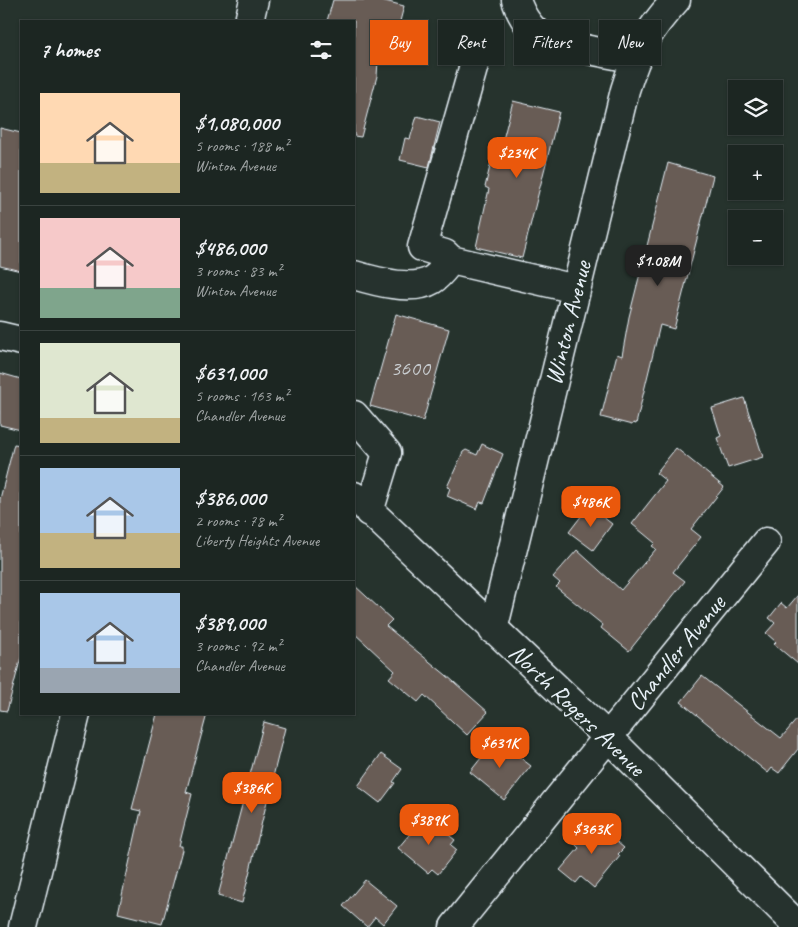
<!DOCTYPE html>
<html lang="en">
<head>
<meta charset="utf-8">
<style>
  :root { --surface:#1c2622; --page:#252e2a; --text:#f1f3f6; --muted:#a0a5a5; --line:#3a4340; --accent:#ea580c }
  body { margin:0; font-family:Caveat,sans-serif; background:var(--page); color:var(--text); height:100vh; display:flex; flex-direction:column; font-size:19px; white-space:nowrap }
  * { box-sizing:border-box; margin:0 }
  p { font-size:16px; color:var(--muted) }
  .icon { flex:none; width:28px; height:28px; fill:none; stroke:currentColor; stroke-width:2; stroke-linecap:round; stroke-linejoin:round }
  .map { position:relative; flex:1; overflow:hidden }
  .details { position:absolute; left:20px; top:20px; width:335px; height:695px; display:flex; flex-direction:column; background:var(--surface); border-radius:0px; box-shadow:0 1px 4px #0004,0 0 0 1px var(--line) }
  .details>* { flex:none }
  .banner { position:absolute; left:370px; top:20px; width:352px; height:45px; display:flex; gap:10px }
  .tools { position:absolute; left:728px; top:80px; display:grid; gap:10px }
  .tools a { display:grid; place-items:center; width:55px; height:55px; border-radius:0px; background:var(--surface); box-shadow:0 1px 4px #0004,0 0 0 1px var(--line); font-size:25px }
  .price { position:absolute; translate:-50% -42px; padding:0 11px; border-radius:10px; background:var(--accent); color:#fff; font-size:16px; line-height:32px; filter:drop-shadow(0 1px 2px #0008) }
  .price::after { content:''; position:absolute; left:50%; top:30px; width:15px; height:11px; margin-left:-8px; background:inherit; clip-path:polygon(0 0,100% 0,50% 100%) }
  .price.on { background:#222; color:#fff }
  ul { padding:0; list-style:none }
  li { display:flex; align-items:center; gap:15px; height:125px; padding:0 20px }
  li+li { border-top:1px solid var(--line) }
  li span { display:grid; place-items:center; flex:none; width:140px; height:100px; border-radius:0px; color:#555 }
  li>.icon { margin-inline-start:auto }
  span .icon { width:60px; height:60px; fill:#fffc; stroke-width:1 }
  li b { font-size:21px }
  h2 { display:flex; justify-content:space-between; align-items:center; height:60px; padding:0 20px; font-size:21px }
  .tag { padding:0 18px; border-radius:0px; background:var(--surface); box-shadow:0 1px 4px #0004,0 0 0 1px var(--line); font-size:18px; line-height:45px }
  .tag.on { background:var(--accent); color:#fff }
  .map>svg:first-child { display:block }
  .building { fill:#675b55; stroke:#e8f1f8 }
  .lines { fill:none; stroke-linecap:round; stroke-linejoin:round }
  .minor-casing { stroke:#e8f1f8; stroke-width:31 }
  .major-casing { stroke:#e8f1f8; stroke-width:31 }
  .minor { stroke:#26332d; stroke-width:28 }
  .major { stroke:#26332d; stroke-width:28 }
  .labels { text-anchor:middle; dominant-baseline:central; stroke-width:5; stroke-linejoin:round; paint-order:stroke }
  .number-label { font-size:22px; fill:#c8cccf }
  .street-label { font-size:25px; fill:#e8f1f8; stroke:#26332d }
</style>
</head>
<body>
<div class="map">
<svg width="798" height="927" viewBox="0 0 798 927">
  <rect width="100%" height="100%" fill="#26332d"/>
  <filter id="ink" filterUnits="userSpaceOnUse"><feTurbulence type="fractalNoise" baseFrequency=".02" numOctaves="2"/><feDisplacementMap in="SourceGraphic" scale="10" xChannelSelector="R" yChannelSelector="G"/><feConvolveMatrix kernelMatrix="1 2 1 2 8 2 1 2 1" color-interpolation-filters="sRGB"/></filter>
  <g filter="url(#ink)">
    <path class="building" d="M333 0H381L404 6 393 48 379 45 377 76 361 137 354 136V21H327Z
      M513 101 559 112 522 258 476 247 489 189 485 187 492 158 498 159Z
      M417 116 440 122 429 167 400 160 405 138 410 139Z
      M0 128 21 133V271L0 266Z
      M668 163 713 176 674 329 660 325 636 424 633 423 632 425 601 417 617 354 622 356 629 317Z
      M396 314 449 329 423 421 370 406Z
      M0 373 21 379V430L0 425Z
      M744 398 763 457 728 468 717 438 721 436 712 408Z
      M14 444 21 445V657L7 711 0 710V499Z
      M482 444 503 454 484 503 480 502 477 509 447 496 450 488 447 487 463 452 466 450 477 455Z
      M676 448 724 487 691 529 701 537 673 572 685 581 629 651 601 628 603 625 556 587 560 583 553 577 577 550 621 590 656 549 652 546 655 543 632 524 666 481 656 473Z
      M589 506 612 524 593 550 569 532Z
      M354 585 392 620 386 626 446 675 488 712 467 735 424 695 418 702 389 678 395 671 354 633Z
      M798 595V664L774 644 776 642 766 633 775 623 769 618 781 603 787 608Z
      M702 676 781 738 798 718V749L779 773 772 768 768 773 681 702Z
      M157 714H207L186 792 192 794 179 846H182V850L162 924 118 913 141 811 132 809Z
      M264 722 285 728 242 903 218 896Z
      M496 739 531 766 504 800 470 772Z
      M381 754 402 769 393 782 395 783 380 803 358 786Z
      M425 816 455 840 451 845 457 850 438 874 432 869 428 873 398 848Z
      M590 819 624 848 618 854 620 856 594 888 581 877 576 883 560 870 579 848 572 841Z
      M365 880 397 906 383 924 375 917 367 927 343 906Z"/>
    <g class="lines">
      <g class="minor-casing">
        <path id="minor" d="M516 0C521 15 531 32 547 39 570 48 609 53 635 59
          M451 260 445 254 422 247 478 51 470 37
          M354 275C374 281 412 292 432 280 439 276 446 266 451 260L576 289
          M0 336 21 341
          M354 415 387 453 369 512
          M354 496 608 737 798 926
          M493 630 625 90C637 51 648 30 676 0
          M454 927 766 542"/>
      </g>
      <g class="major-casing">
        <path id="major" d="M249 21 254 0
          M23 927 76 714"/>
      </g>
      <use href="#minor" class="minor"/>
      <use href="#major" class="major"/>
    </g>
  </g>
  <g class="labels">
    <g class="number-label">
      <text x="410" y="368">3600</text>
    </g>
    <g class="street-label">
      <text transform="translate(568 323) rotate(-76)">Winton Avenue</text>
      <text transform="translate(676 653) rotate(-51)">Chandler Avenue</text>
      <text transform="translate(577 710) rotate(44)">North Rogers Avenue</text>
    </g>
  </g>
</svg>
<div class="tools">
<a><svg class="icon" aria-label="layers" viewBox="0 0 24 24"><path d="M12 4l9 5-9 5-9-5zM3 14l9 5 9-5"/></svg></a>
<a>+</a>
<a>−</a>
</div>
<b class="price" style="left:517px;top:179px">$234K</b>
<b class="price on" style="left:658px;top:287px">$1.08M</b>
<b class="price" style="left:591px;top:528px">$486K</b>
<b class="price" style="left:500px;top:769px">$631K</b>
<b class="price" style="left:252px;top:814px">$386K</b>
<b class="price" style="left:429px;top:846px">$389K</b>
<b class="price" style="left:592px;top:855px">$363K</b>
<div class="banner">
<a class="tag on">Buy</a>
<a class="tag">Rent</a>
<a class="tag">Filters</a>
<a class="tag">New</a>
</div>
<section class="details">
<h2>7 homes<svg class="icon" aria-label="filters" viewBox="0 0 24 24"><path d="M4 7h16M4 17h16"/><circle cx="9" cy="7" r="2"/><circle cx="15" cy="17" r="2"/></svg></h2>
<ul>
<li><span style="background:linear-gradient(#ffd9b3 70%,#c2b280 0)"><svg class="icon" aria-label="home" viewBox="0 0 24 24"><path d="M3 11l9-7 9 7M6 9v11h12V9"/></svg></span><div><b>$1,080,000</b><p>5 rooms · 188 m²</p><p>Winton Avenue</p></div></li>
<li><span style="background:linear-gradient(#f6c9c9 70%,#7fa58c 0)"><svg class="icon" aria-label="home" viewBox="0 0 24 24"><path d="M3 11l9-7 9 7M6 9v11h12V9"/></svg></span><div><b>$486,000</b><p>3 rooms · 83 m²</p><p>Winton Avenue</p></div></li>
<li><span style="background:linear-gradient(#dfe7d0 75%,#c2b280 0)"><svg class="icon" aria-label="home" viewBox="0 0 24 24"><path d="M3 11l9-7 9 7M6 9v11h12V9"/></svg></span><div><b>$631,000</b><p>5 rooms · 163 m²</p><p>Chandler Avenue</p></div></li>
<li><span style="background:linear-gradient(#a9c7e8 65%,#c2b280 0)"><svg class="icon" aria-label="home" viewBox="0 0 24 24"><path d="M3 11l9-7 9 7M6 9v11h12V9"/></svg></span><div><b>$386,000</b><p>2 rooms · 78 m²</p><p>Liberty Heights Avenue</p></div></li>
<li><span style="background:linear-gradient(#a9c7e8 75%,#9aa5b1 0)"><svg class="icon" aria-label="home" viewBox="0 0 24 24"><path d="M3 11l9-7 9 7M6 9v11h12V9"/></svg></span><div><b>$389,000</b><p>3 rooms · 92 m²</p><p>Chandler Avenue</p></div></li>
</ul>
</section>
</div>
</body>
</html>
